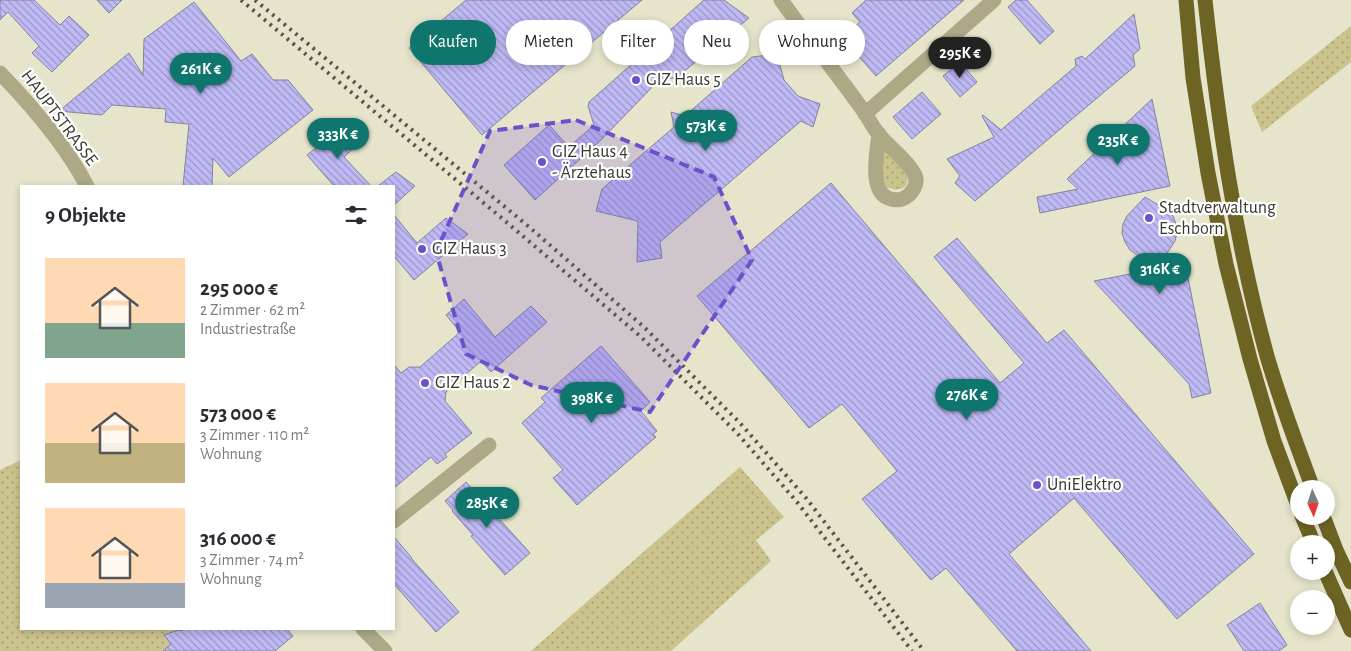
<!DOCTYPE html>
<html lang="de">
<head>
<meta charset="utf-8">
<style>
  :root { --surface:#fff; --page:#f7f7f7; --text:#2b2b33; --muted:#7c7c81; --accent:#0f766e }
  body { margin:0; font-family:"Alegreya Sans",sans-serif; background:var(--page); color:var(--text); height:100vh; display:flex; flex-direction:column; font-size:19px; white-space:nowrap }
  * { box-sizing:border-box; margin:0 }
  p { font-size:16px; color:var(--muted) }
  .icon { flex:none; width:28px; height:28px; fill:none; stroke:currentColor; stroke-width:2; stroke-linecap:round; stroke-linejoin:round }
  .map { position:relative; flex:1; overflow:hidden }
  .panel { position:absolute; left:20px; top:185px; width:375px; height:445px; display:flex; flex-direction:column; background:var(--surface); border-radius:0px; box-shadow:0 2px 8px #0003 }
  .panel>* { flex:none }
  .top-card { position:absolute; left:410px; top:20px; width:475px; height:45px; display:flex; gap:10px }
  .needle { width:32px; rotate:177deg }
  .fabs { position:absolute; left:1290px; top:480px; display:grid; gap:10px }
  .fabs a { display:grid; place-items:center; width:45px; height:45px; border-radius:50%; background:var(--surface); box-shadow:0 2px 8px #0003; font-size:25px }
  .price { position:absolute; translate:-50% -42px; padding:0 11px; border-radius:18px; background:var(--accent); color:#fff; font-size:16px; line-height:32px; filter:drop-shadow(0 1px 2px #0008) }
  .price::after { content:''; position:absolute; left:50%; top:30px; width:15px; height:11px; margin-left:-8px; background:inherit; clip-path:polygon(0 0,100% 0,50% 100%) }
  .price.on { background:#222; color:#fff }
  ul { padding:0; list-style:none }
  li { display:flex; align-items:center; gap:15px; height:125px; padding:0 25px }
  li span { display:grid; place-items:center; flex:none; width:140px; height:100px; border-radius:0px; color:#555 }
  li>.icon { margin-inline-start:auto }
  span .icon { width:60px; height:60px; fill:#fffc; stroke-width:1 }
  li b { font-size:21px }
  h2 { display:flex; justify-content:space-between; align-items:center; height:60px; padding:0 25px; font-size:21px }
  .pill { padding:0 18px; border-radius:22px; background:var(--surface); box-shadow:0 2px 8px #0003; font-size:18px; line-height:45px }
  .pill.on { background:var(--accent); color:#fff }
  .map>svg:first-child { display:block }
  .grass { fill:url(#grass-dots) }
  .building { fill:url(#building-back-hatch); stroke:#858399 }
  .lines { fill:none; stroke-linecap:round; stroke-linejoin:round }
  .minor { stroke:#ada886; stroke-width:15 }
  .highway { stroke:#6d6424; stroke-width:15 }
  .rail { stroke:#58564b; stroke-width:4; stroke-dasharray:2.5 5; stroke-linecap:butt }
  .marked { fill:#6d51cb; fill-opacity:0.2; stroke:#6d51cb; stroke-width:4; stroke-dasharray:10 6; stroke-linejoin:round }
  .poi-dot { fill:#6d51cb; stroke:#fff; stroke-width:2 }
  .labels { text-anchor:middle; dominant-baseline:central; stroke-width:4.5; stroke-linejoin:round; paint-order:stroke }
  .poi-label { font-size:18px; fill:#39382f; stroke:#fff; text-anchor:start }
  .street-label { font-size:18px; fill:#39382f; stroke:#fff }
</style>
</head>
<body>
<div class="map">
<svg width="1351" height="651" viewBox="0 0 1351 651">
  <defs>
    <pattern id="grass-dots" width="8" height="8" patternUnits="userSpaceOnUse" patternTransform="scale(1.25)"><rect width="8" height="8" fill="#cbc38c"/><path d="M2 2h.1M6 6h.1" fill="none" stroke="#a69f73" stroke-width="1.8" stroke-linecap="round"/></pattern>
    <pattern id="building-back-hatch" width="6" height="6" patternUnits="userSpaceOnUse" patternTransform="scale(1.25)"><rect width="6" height="6" fill="#bfb9f5"/><path d="M-1 5l2 2M0 0l6 6M5-1l2 2" fill="none" stroke="#9c97c7"/></pattern>
  </defs>
  <rect width="100%" height="100%" fill="#e7e4cc"/>
  <path class="grass" d="M1351 26V62L1262 132 1251 106Z
    M883 149C891 155 904 165 907 176 911 189 895 193 886 186L881 171Z
    M21 460V629H191L189 630 175 631 165 636 171 644 168 651H0V470Z
    M740 467 784 517 756 540 771 561 671 651H531Z"/>
  <path class="building" d="M0 0H34L60 25 69 16 89 35 52 72 32 53 39 46 8 12 0 20Z
    M97 0H122L109 13Z
    M466 0H642L482 135 409 48Z
    M704 0H724L749 18 676 78 660 79 602 139 535 200 504 165 549 125 569 147 594 125 588 106 589 102Z
    M866 0H964L876 76 842 37 860 22 852 13Z
    M1016 0H1027L1054 31 1040 44 1008 7Z
    M194 2 241 61 252 54 273 80H288L313 110 229 177 213 158 212 186H183L189 124 165 122 166 109 112 105 102 115 59 111 129 53 143 75 144 39Z
    M1134 14 1140 49 1133 55 1135 66 975 201 955 183 960 176 947 159 994 137 982 116 983 115 1001 130 1076 66 1075 59 1082 56 1085 59Z
    M777 54 784 80 798 96 820 104 813 127 801 121 660 242 662 258 637 262 638 221 596 211 602 189 674 127 671 112 685 116 752 57Z
    M960 62 977 82 960 97 943 76Z
    M922 92 941 114 912 139 893 117Z
    M1152 99 1170 186 1040 213 1037 197 1078 189 1067 179Z
    M342 127 360 142 344 157 371 186H334L307 155Z
    M396 172 415 186 394 205V186H378Z
    M831 183 1000 383 1024 363 934 257 957 238 1047 343 1064 330 1254 554 1177 619 1074 498 1009 554 1091 651H1017L946 568 931 580 862 499 897 471 842 404 809 428 697 296Z
    M1145 197 1167 210 1173 216 1176 224 1177 233 1175 241 1157 269 1185 263 1211 393 1192 398 1189 384 1094 281 1156 269 1130 250 1125 242 1122 233 1123 224 1127 216Z
    M394 215 417 243 446 218 468 234 414 280 394 256Z
    M464 299 495 337 531 306 547 322 491 372 481 361 446 392 445 401 472 433 445 454 447 457 437 464 431 457 394 488V365L401 373 409 367H420L460 332 446 315Z
    M601 346 650 402 641 411 657 431 653 434 656 437 577 505 553 478 563 470 522 423 545 402 541 398Z
    M466 482 530 553 505 575 471 536 473 535 452 511 453 510 445 501Z
    M394 537 412 558H411L459 612 436 632 394 584Z
    M1260 603 1287 645 1279 651H1244L1227 625Z
    M191 629H287L293 636 275 651H163L171 644 164 635 175 631Z"/>
  <g class="lines">
    <path class="minor" d="M781 0C808 38 838 75 865 113 869 119 872 126 877 132 887 146 908 160 915 175 919 184 911 196 902 199 899 200 895 200 891 199 868 194 877 152 879 134
      M0 73C31 105 66 146 87 186
      M865 114 994 0
      M394 521 489 445
      M363 629 385 651"/>
    <path class="highway" d="M1186 0 1193 78 1208 173 1226 264 1250 359 1274 441 1299 508
      M1205 0C1218 119 1235 240 1267 356 1280 401 1297 445 1313 489
      M1302 516 1314 544
      M1323 516 1336 550 1351 582
      M1325 571 1351 630"/>
    <path class="rail" d="M241 0 504 220 640 336 737 433 797 502 912 651
      M255 0 528 226 644 327 740 423 806 498 924 651"/>
  </g>
  <path class="marked" d="M576 120 714 177 752 260 650 412 531 385 466 354 436 252 490 131Z"/>
  <g class="poi-dot">
    <circle cx="636" cy="80" r="5"/>
    <circle cx="542" cy="162" r="5"/>
    <circle cx="1149" cy="218" r="5"/>
    <circle cx="422" cy="249" r="5"/>
    <circle cx="425" cy="383" r="5"/>
    <circle cx="1037" cy="485" r="5"/>
  </g>
  <g class="labels">
    <g class="poi-label">
      <text x="646" y="80">GIZ Haus 5</text>
      <text x="552" y="152">GIZ Haus 4<tspan x="552" dy="21">- Ärztehaus</tspan></text>
      <text x="1159" y="208">Stadtverwaltung<tspan x="1159" dy="21">Eschborn</tspan></text>
      <text x="432" y="249">GIZ Haus 3</text>
      <text x="435" y="383">GIZ Haus 2</text>
      <text x="1047" y="485">UniElektro</text>
    </g>
    <g class="street-label">
      <text transform="translate(59 118) rotate(53)">HAUPTSTRASSE</text>
    </g>
  </g>
</svg>
<div class="fabs">
<a><svg class="needle" viewBox="-14 -14 28 28"><path d="M0-13l5 13h-10z" fill="#e53935"/><path d="M0 13l5-13h-10z" fill="#7c7c81"/></svg></a>
<a>+</a>
<a>−</a>
</div>
<b class="price on" style="left:960px;top:79px">295K €</b>
<b class="price" style="left:201px;top:95px">261K €</b>
<b class="price" style="left:706px;top:152px">573K €</b>
<b class="price" style="left:338px;top:160px">333K €</b>
<b class="price" style="left:1118px;top:166px">235K €</b>
<b class="price" style="left:1160px;top:295px">316K €</b>
<b class="price" style="left:967px;top:421px">276K €</b>
<b class="price" style="left:592px;top:424px">398K €</b>
<b class="price" style="left:487px;top:529px">285K €</b>
<div class="top-card">
<a class="pill on">Kaufen</a>
<a class="pill">Mieten</a>
<a class="pill">Filter</a>
<a class="pill">Neu</a>
<a class="pill">Wohnung</a>
</div>
<section class="panel">
<h2>9 Objekte<svg class="icon" aria-label="filters" viewBox="0 0 24 24"><path d="M4 7h16M4 17h16"/><circle cx="9" cy="7" r="2"/><circle cx="15" cy="17" r="2"/></svg></h2>
<ul>
<li><span style="background:linear-gradient(#ffd9b3 65%,#7fa58c 0)"><svg class="icon" aria-label="home" viewBox="0 0 24 24"><path d="M3 11l9-7 9 7M6 9v11h12V9"/></svg></span><div><b>295 000 €</b><p>2 Zimmer · 62 m²</p><p>Industriestraße</p></div></li>
<li><span style="background:linear-gradient(#ffd9b3 60%,#c2b280 0)"><svg class="icon" aria-label="home" viewBox="0 0 24 24"><path d="M3 11l9-7 9 7M6 9v11h12V9"/></svg></span><div><b>573 000 €</b><p>3 Zimmer · 110 m²</p><p>Wohnung</p></div></li>
<li><span style="background:linear-gradient(#ffd9b3 75%,#9aa5b1 0)"><svg class="icon" aria-label="home" viewBox="0 0 24 24"><path d="M3 11l9-7 9 7M6 9v11h12V9"/></svg></span><div><b>316 000 €</b><p>3 Zimmer · 74 m²</p><p>Wohnung</p></div></li>
</ul>
</section>
</div>
</body>
</html>
